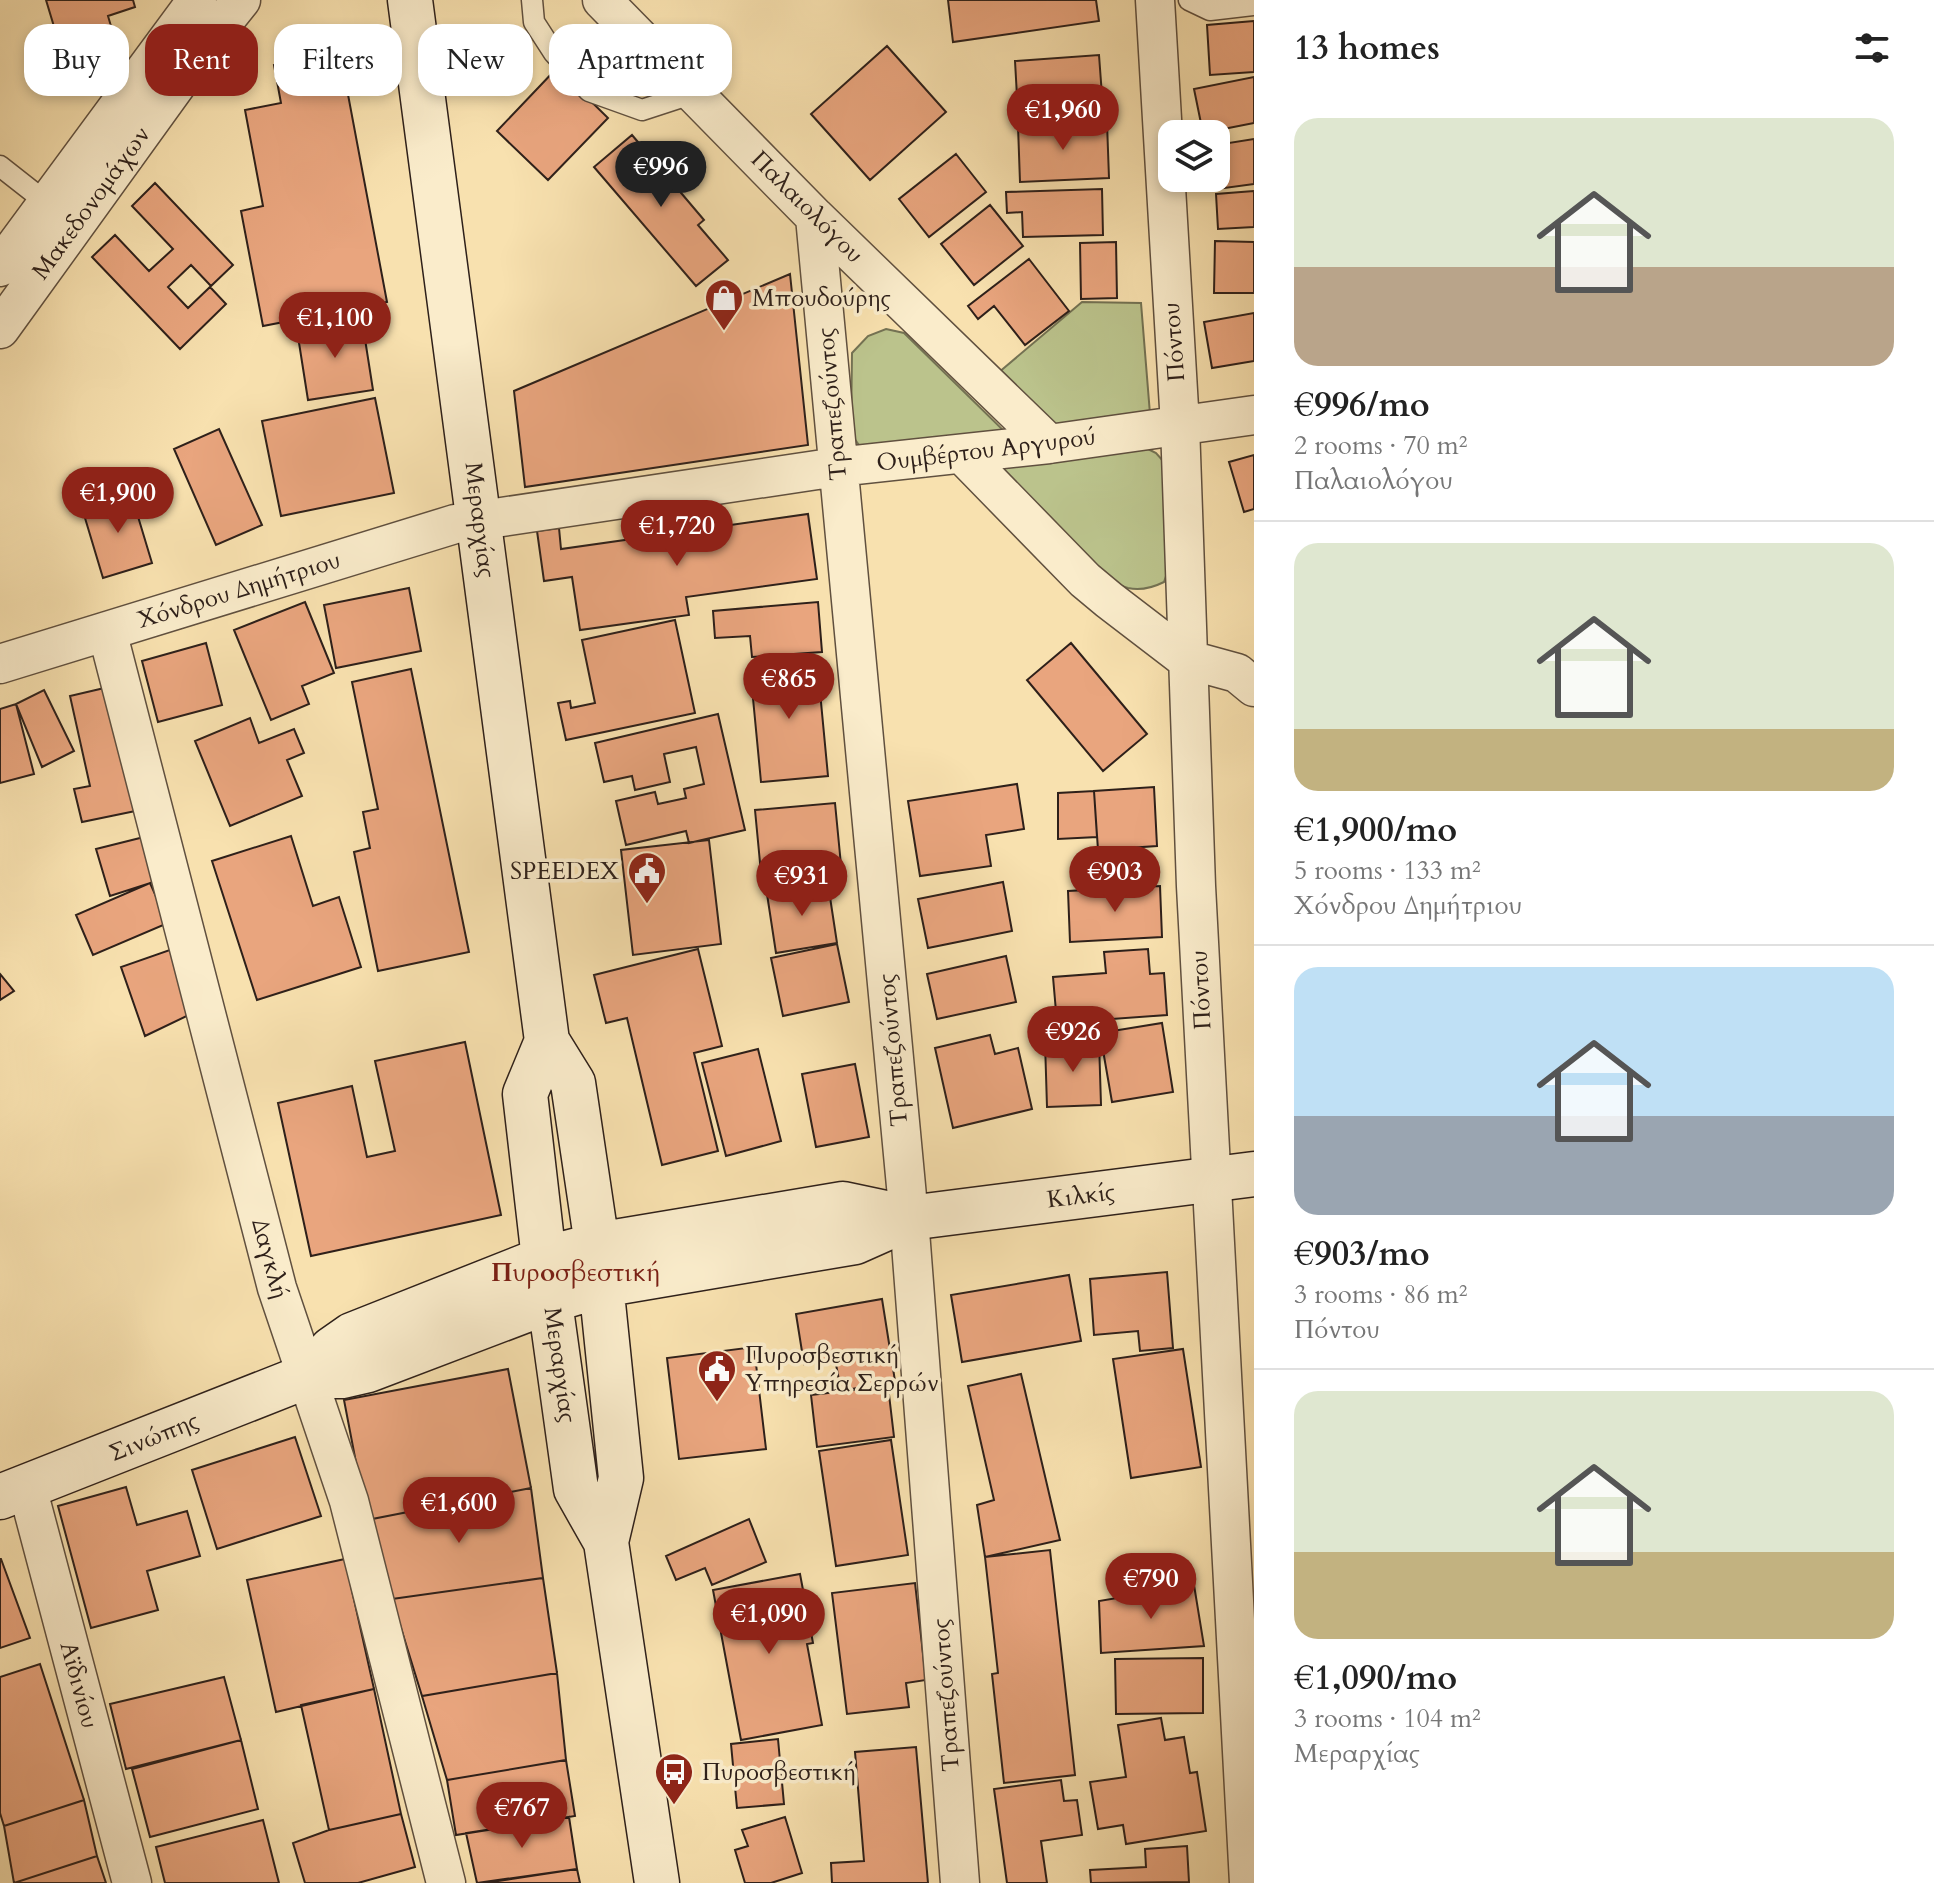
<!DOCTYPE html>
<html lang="en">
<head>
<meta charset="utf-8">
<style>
  :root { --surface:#fff; --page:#f2f2f2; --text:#222; --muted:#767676; --line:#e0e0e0; --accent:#8f2418 }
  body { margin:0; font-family:Cardo,serif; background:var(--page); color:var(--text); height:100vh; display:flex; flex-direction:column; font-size:30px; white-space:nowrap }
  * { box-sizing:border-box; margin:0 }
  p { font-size:26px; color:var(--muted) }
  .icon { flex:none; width:44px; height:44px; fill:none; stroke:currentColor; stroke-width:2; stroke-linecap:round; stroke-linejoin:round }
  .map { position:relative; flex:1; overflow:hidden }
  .side { display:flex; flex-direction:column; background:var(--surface); width:680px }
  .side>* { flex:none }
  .top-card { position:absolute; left:24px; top:24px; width:760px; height:72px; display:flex; gap:16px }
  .buttons { position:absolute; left:1158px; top:120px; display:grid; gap:16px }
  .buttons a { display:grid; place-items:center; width:72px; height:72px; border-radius:16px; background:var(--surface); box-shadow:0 4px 12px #0003; font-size:40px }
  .price { position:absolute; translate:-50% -68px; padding:0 18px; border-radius:28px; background:var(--accent); color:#fff; font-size:26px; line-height:52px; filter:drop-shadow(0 2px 4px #0008) }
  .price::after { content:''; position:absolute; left:50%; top:48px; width:24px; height:18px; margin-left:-12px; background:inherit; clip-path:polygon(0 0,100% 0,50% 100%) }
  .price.current { background:#222; color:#fff }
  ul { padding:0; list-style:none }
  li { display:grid; align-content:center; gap:16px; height:424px; padding:0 40px }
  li+li { border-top:2px solid var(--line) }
  li span { display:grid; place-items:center; height:248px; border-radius:24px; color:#555 }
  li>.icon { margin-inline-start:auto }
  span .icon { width:144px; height:144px; fill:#fffc; stroke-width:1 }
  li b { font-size:34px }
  h2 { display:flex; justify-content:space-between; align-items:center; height:96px; padding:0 40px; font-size:34px }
  .chip { padding:0 28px; border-radius:24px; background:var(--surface); box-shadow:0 4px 12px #0003; font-size:28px; line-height:72px }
  .chip.current { background:var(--accent); color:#fff }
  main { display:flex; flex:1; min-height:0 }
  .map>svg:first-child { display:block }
  .grass { fill:#bbc38c; stroke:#747253; stroke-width:2 }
  .building { fill:#e9a57e; stroke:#2e201a; stroke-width:2 }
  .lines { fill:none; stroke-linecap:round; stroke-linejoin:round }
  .service-casing { stroke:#60503f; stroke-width:23 }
  .minor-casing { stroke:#60503f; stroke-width:41 }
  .secondary-casing { stroke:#2e201a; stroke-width:47 }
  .service { stroke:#faeccb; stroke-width:20 }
  .minor { stroke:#faeccb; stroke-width:38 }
  .secondary { stroke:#faeccb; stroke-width:44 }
  .labels { text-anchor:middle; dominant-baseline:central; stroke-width:7; stroke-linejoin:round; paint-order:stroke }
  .street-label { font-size:24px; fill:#2e201a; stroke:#faeccb }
  .poi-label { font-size:24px; fill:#2e201a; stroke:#faeccb; text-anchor:start }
  .neighbourhood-label { font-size:26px; font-weight:bold; fill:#7a1f14; stroke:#faeccb }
</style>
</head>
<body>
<main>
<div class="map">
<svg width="1254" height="1883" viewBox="0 0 1254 1883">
  <rect width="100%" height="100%" fill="#f8e1af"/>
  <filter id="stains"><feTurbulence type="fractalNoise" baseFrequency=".0025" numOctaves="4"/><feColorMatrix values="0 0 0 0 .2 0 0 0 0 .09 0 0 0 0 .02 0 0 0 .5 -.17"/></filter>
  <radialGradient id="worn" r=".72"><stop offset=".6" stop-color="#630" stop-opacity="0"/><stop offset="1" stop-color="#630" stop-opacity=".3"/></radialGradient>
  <path class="grass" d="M1082 302 1141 303 1150 414 1052 427 998 373Z
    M886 329 904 333 1004 431 877 449 859 445 851 434 852 353 868 336Z
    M1148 449 1156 453 1164 462 1167 573 1164 582C1152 588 1141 591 1128 588 1101 581 1027 495 1003 471L1008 464Z"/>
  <path class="building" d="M46 0H133L135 7 108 16 120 57 68 73Z
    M948 0H1096L1099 21 953 42Z
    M1254 21V72L1210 75 1207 25Z
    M887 46 946 112 870 180 811 114Z
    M340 52 387 302 263 326 241 211 263 206 245 110 281 103 274 65Z
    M1099 55 1103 109 1018 114 1015 61Z
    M557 68 608 118 548 180 497 131Z
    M1254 77V123L1203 133 1194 89Z
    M1107 123 1109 178 1020 182 1018 126Z
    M632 135 704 220 698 225 728 260 696 286 594 167Z
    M1254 139V184L1210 190 1208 178H1216V145Z
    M956 154 986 192 929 237 899 199Z
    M155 183 233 265 211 286 191 265 168 287 188 308 210 287 226 304 180 349 92 257 115 235 149 271 173 249 132 206Z
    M1102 189 1103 235 1023 237 1022 212 1007 213 1006 192Z
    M1254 191V227L1218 229 1216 194Z
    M990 205 1023 246 974 285 941 244Z
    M1215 241 1254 242V293H1214Z
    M1116 242 1117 298 1081 299 1080 243Z
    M1029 259 1069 311 1025 345 994 306 978 319 968 306Z
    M790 274 808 445 525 487 514 391Z
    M1254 313V361L1212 368 1204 322Z
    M362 320 373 390 308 400 297 330Z
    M375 398 394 493 281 516 262 421Z
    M219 429 262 525 216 545 174 449Z
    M1254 455V509L1244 512 1229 462Z
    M130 490 152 563 103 578 85 518 97 515 93 502Z
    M808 514 817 579 686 597 689 615 580 630 572 577 544 581 537 531 559 528 561 549Z
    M409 588 421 651 336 668 324 605Z
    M305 602 334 673 302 686 309 704 271 720 234 630Z
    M818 602 822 652 752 657 750 636 715 638 713 611Z
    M675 620 695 713 566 740 558 703 570 701 571 708 595 703 582 640Z
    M206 643 222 705 158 722 142 661Z
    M1071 643 1147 734 1103 771 1027 680Z
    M817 660 828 776 761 782 750 667Z
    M411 669 469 952 378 971 354 852 370 848 363 812 378 809 352 682Z
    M113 686 150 808 82 822 74 789 90 786 70 696Z
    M44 690 74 751 42 767 16 704Z
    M16 704 34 774 0 783V709Z
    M718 714 745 830 689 843 686 831 626 845 616 801 655 792 658 804 686 798 684 789 704 784 696 747 664 754 670 782 635 790 632 776 604 782 595 743Z
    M250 718 259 743 294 729 304 753 287 760 302 796 230 826 195 741Z
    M1017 784 1024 829 986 835 991 866 920 876 908 801Z
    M1154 787 1157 846 1098 850 1094 791Z
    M1094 791 1097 837 1058 839V793Z
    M835 803 841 865 761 873 755 810Z
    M152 835 163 879 110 896 96 849Z
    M291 836 313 906 339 897 361 967 257 1000 212 861Z
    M709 840 721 944 633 955 621 850Z
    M1003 882 1012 931 928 948 918 899Z
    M150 883 168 923 93 955 76 915Z
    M828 884 837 943 776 953 767 894Z
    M1160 886 1162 937 1070 942 1068 891Z
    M837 944 849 1002 783 1016 771 958Z
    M184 945 195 1012 145 1036 121 967Z
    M698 949 722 1046 694 1053 718 1151 662 1165 627 1018 606 1023 594 975Z
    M1148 949 1150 974 1164 973 1167 1015 1057 1023 1053 977 1106 973 1104 952Z
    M1006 956 1016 1002 937 1019 927 974Z
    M0 974 14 991 0 1000Z
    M1162 1023 1173 1092 1112 1102 1100 1033Z
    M990 1035 995 1054 1018 1048 1032 1109 953 1128 935 1048Z
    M1099 1041 1101 1105 1047 1107 1045 1042Z
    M465 1042 501 1215 311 1256 278 1103 352 1086 367 1157 395 1151 375 1061Z
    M758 1049 781 1141 726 1156 702 1063Z
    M855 1064 869 1137 816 1147 802 1074Z
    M1167 1272 1173 1348 1140 1351 1138 1331 1094 1335 1090 1279Z
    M1069 1275 1081 1341 962 1362 951 1295Z
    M882 1299 895 1381 841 1391 835 1359 804 1364 796 1314Z
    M754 1347 766 1449 679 1459 667 1358Z
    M1183 1349 1201 1467 1131 1478 1113 1359Z
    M508 1369 531 1488 367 1520 344 1400Z
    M1021 1374 1060 1540 985 1557 977 1505 994 1500 968 1386Z
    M888 1386 894 1437 817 1447 811 1395Z
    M295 1437 321 1516 217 1549 192 1470Z
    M891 1440 908 1555 836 1566 819 1451Z
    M126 1487 137 1525 187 1511 200 1556 147 1571 158 1610 91 1628 58 1506Z
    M531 1488 543 1578 392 1599 367 1520Z
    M749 1519 766 1562 712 1585 705 1568 676 1580 666 1556Z
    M1050 1550 1075 1775 1004 1783 992 1674 998 1673 985 1557Z
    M1 1559 30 1638 0 1648V1559Z
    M345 1559 374 1689 276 1712 247 1580Z
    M800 1574 813 1643 807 1644 822 1725 741 1740 713 1590Z
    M543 1578 557 1673 422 1696 392 1599Z
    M915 1583 926 1680 906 1683 909 1707 847 1714 832 1593Z
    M1194 1585 1204 1646 1101 1653 1099 1601Z
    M1203 1658V1713L1116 1714 1115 1659Z
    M40 1664 84 1800 4 1826 0 1813V1677Z
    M557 1673 566 1760 447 1780 422 1696Z
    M224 1677 241 1740 126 1769 110 1704Z
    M374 1689 401 1814 329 1830 301 1705Z
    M1161 1718 1165 1740 1184 1737 1190 1773 1197 1772 1206 1831 1126 1844 1123 1825 1098 1829 1090 1782 1126 1777 1118 1725Z
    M778 1739 784 1804 737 1808 731 1744Z
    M241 1740 258 1809 150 1837 132 1769Z
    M916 1747 928 1883H832L831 1863 864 1861 855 1752Z
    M566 1760 575 1816 456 1835 447 1780Z
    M1061 1780 1064 1801 1077 1800 1082 1835 1041 1841 1047 1883H1007L994 1789Z
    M84 1800 97 1856 14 1883 4 1826Z
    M401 1814 415 1867 358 1883H305L293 1843 329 1830Z
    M569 1817 577 1869 477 1883 466 1833Z
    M785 1817 802 1873 771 1883H745L735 1850 748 1846 742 1830Z
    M263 1820 279 1883H165L156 1847Z
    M1187 1846 1189 1882 1091 1883 1090 1870 1146 1867 1145 1849Z
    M97 1856 106 1883H14Z
    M577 1869 580 1883H485Z"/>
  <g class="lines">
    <g class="service-casing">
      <path id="service" d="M532 0 534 22 554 53 589 91 642 110 694 93
        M1189 0 1210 10 1254 5
        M0 166 47 203"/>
    </g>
    <g class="minor-casing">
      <path id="minor" d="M602 0 815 217 1049 444
        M1155 0 1180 425 1196 886 1249 1883
        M815 217 909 1218 960 1883
        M0 267 197 0
        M0 329 205 45 241 0
        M962 454 1085 580 1109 600 1186 659 1237 673 1254 687
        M107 631 277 1288 349 1501 446 1883
        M0 664 455 524 837 467 1049 444 1254 415
        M27 1487 132 1883"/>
    </g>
    <g class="secondary-casing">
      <path id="secondary" d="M410 0 547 1041 573 1083 597 1245 621 1478 606 1542
        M547 1041 525 1094 544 1259 576 1489 606 1542 657 1883
        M307 1376 332 1349 352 1335 544 1259 597 1245 843 1204 909 1218
        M0 1497 307 1376H342L368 1370 552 1300 601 1285 855 1242 909 1218 1254 1174"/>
    </g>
    <use href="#service" class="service"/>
    <use href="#minor" class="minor"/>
    <use href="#secondary" class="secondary"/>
  </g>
  <defs>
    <g id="shop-pin" transform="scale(2)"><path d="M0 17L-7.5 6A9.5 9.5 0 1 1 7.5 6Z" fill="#8f2418" stroke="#faeccb"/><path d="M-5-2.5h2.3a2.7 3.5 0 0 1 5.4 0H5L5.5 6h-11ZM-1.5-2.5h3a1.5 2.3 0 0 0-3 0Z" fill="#fff"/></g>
    <g id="civic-pin" transform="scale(2)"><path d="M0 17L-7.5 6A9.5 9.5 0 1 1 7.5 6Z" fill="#8f2418" stroke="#faeccb"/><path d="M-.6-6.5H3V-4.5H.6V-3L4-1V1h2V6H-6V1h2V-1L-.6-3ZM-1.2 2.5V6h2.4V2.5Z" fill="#fff"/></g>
    <g id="bus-pin" transform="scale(2)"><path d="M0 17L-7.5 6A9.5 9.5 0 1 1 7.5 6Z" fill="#8f2418" stroke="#faeccb"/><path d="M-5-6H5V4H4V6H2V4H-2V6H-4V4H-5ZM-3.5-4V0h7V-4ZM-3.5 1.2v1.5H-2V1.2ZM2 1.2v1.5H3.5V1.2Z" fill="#fff"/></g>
  </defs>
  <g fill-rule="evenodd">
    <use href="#shop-pin" x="724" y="298"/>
    <use href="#civic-pin" x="647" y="871"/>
    <use href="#civic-pin" x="717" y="1369"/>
    <use href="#bus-pin" x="674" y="1772"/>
  </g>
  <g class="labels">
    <g class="street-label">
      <text transform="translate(91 203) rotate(-54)">Μακεδονομάχων</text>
      <text transform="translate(807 207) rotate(45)">Παλαιολόγου</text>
      <text transform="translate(1174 342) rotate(-94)">Πόντου</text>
      <text transform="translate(832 404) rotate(-95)">Τραπεζούντος</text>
      <text transform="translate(986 450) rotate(-7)">Ουμβέρτου Αργυρού</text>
      <text transform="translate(480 520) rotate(83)">Μεραρχίας</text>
      <text transform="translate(239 590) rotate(-17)">Χόνδρου Δημήτριου</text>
      <text transform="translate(1201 990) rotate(-93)">Πόντου</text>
      <text transform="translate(893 1050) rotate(-95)">Τραπεζούντος</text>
      <text transform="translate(1081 1196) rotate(-7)">Κιλκίς</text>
      <text transform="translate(270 1259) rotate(75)">Δαγκλή</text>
      <text transform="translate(560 1365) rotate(82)">Μεραρχίας</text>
      <text transform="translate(154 1437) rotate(-22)">Σινώπης</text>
      <text transform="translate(79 1685) rotate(75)">Αϊδινίου</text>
      <text transform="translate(946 1695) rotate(-94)">Τραπεζούντος</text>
    </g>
    <g class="poi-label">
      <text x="752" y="298">Μπουδούρης</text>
      <text x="619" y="871" text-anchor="end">SPEEDEX</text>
      <text x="745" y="1355">Πυροσβεστική<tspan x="745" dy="28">Υπηρεσία Σερρών</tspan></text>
      <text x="702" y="1772">Πυροσβεστική</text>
    </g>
    <g class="neighbourhood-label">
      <text x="576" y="1272">Πυροσβεστική</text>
    </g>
  </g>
  <rect width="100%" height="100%" filter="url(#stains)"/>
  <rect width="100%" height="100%" fill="url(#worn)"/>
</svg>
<div class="buttons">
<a><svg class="icon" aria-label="layers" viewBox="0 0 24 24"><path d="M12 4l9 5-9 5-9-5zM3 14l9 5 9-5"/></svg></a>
</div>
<b class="price" style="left:1063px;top:152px">€1,960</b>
<b class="price current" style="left:661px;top:209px">€996</b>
<b class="price" style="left:335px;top:360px">€1,100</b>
<b class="price" style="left:118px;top:535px">€1,900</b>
<b class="price" style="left:677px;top:568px">€1,720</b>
<b class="price" style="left:789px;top:721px">€865</b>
<b class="price" style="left:1115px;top:914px">€903</b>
<b class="price" style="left:802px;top:918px">€931</b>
<b class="price" style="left:1073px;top:1074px">€926</b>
<b class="price" style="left:459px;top:1545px">€1,600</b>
<b class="price" style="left:1151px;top:1621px">€790</b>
<b class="price" style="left:769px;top:1656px">€1,090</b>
<b class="price" style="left:522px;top:1850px">€767</b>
<div class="top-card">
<a class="chip">Buy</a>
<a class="chip current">Rent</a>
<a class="chip">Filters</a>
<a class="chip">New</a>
<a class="chip">Apartment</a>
</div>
</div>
<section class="side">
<h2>13 homes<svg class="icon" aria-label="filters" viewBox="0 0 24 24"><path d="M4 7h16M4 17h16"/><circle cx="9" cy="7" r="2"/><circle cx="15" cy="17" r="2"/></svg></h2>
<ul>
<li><span style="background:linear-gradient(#dfe7d0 60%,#b9a48a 0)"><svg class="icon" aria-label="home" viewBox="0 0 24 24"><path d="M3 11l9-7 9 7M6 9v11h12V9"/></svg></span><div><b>€996/mo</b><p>2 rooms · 70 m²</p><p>Παλαιολόγου</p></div></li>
<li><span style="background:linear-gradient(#dfe7d0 75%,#c2b280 0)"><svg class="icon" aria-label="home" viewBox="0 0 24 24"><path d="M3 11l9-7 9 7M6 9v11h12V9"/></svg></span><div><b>€1,900/mo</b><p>5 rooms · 133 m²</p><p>Χόνδρου Δημήτριου</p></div></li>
<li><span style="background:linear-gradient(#bfe0f5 60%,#9aa5b1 0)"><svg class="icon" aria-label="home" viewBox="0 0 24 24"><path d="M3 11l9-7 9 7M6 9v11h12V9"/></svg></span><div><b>€903/mo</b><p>3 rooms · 86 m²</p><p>Πόντου</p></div></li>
<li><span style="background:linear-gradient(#dfe7d0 65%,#c2b280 0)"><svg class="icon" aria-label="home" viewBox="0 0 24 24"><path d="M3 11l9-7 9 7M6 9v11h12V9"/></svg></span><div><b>€1,090/mo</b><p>3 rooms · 104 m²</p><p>Μεραρχίας</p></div></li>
</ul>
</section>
</main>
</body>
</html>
